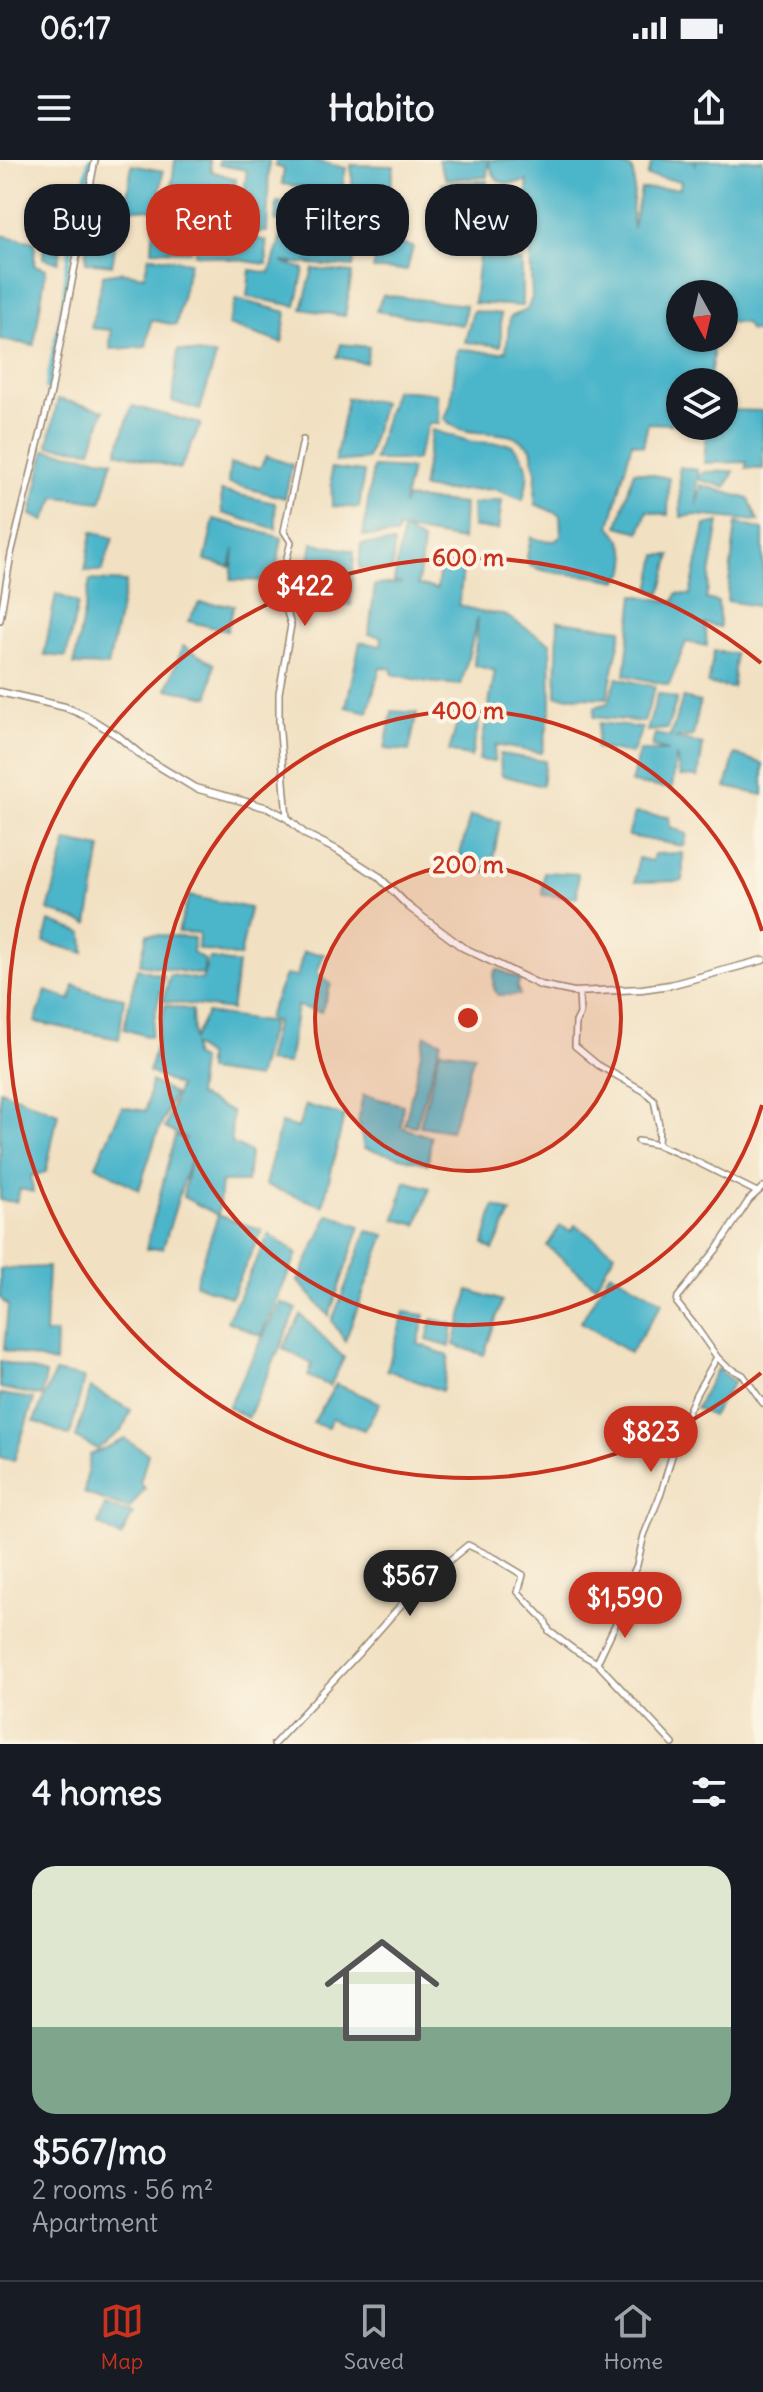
<!DOCTYPE html>
<html lang="en">
<head>
<meta charset="utf-8">
<style>
  :root { --surface:#171b24; --page:#20242c; --text:#f1f3f6; --muted:#9ea1a6; --line:#363941; --accent:#c8321e }
  body { margin:0; font-family:Delius,sans-serif; background:var(--page); color:var(--text); height:100vh; display:flex; flex-direction:column; font-size:30px; white-space:nowrap }
  * { box-sizing:border-box; margin:0 }
  p { font-size:26px; color:var(--muted) }
  .icon { flex:none; width:44px; height:44px; fill:none; stroke:currentColor; stroke-width:2; stroke-linecap:round; stroke-linejoin:round }
  .map { position:relative; height:1584px; overflow:hidden }
  .drawer { display:flex; flex-direction:column; background:var(--surface); flex:1 }
  .drawer>* { flex:none }
  .top-card { position:absolute; left:24px; top:24px; width:716px; height:72px; display:flex; gap:16px }
  .needle { width:52px; rotate:172deg }
  .tools { position:absolute; left:666px; top:120px; display:grid; gap:16px }
  .tools a { display:grid; place-items:center; width:72px; height:72px; border-radius:50%; background:var(--surface); box-shadow:0 2px 6px #0004; font-size:40px }
  .price { position:absolute; translate:-50% -68px; padding:0 18px; border-radius:28px; background:var(--accent); color:#fff; font-size:26px; line-height:52px; filter:drop-shadow(0 2px 4px #0008) }
  .price::after { content:''; position:absolute; left:50%; top:48px; width:24px; height:18px; margin-left:-12px; background:inherit; clip-path:polygon(0 0,100% 0,50% 100%) }
  .price.on { background:#222; color:#fff }
  ul { padding:0; list-style:none }
  li { display:grid; align-content:center; gap:16px; height:424px; padding:0 32px }
  li span { display:grid; place-items:center; height:248px; border-radius:24px; color:#555 }
  li>.icon { margin-inline-start:auto }
  span .icon { width:144px; height:144px; fill:#fffc; stroke-width:1 }
  li b { font-size:34px }
  h2 { display:flex; justify-content:space-between; align-items:center; height:96px; padding:0 32px; font-size:34px }
  .chip { padding:0 28px; border-radius:32px; background:var(--surface); box-shadow:0 2px 6px #0004; font-size:28px; line-height:72px }
  .chip.on { background:var(--accent); color:#fff }
  .status { display:flex; justify-content:space-between; align-items:center; height:56px; padding:0 40px; background:var(--surface); direction:ltr }
  .status svg { height:22px; fill:currentColor }
  header { display:flex; justify-content:space-between; align-items:center; height:104px; padding:0 32px; background:var(--surface); font-size:36px; font-weight:700 }
  .dock { display:flex; justify-content:space-around; align-items:center; height:112px; border-top:2px solid var(--line); background:var(--surface); font-size:22px; color:var(--muted) }
  .dock a { display:grid; justify-items:center; gap:4px }
  .dock .on { color:var(--accent) }
  .map>svg:first-child { display:block }
  .water { fill:#4cb5ca; stroke:#447074; stroke-width:2 }
  .lines { fill:none; stroke-linecap:round; stroke-linejoin:round }
  .canal { stroke:#4cb5ca; stroke-width:5 }
  .minor-casing { stroke:#968570; stroke-width:8 }
  .tertiary-casing { stroke:#968570; stroke-width:9 }
  .minor { stroke:#fff; stroke-width:5 }
  .tertiary { stroke:#fff; stroke-width:6 }
  .ring { fill:none; stroke:#c8321e; stroke-width:4 }
  .centre { fill:#c8321e; stroke:#fcf5e5; stroke-width:4 }
  .ring-label { font-size:24px; text-anchor:middle; font-weight:bold; fill:#c8321e; stroke:#fcf5e5; stroke-width:8; stroke-linejoin:round; paint-order:stroke }
</style>
</head>
<body>
<div class="status"><b>06:17</b><svg viewBox="0 0 49 12"><path d="M0 12V9h3v3zM5 12V6h3v6zM10 12V3h3v9zM15 12V0h3v12zM26 1h20v11H26zM47 4h2v5h-2z"/></svg></div>
<header><svg class="icon" aria-label="menu" viewBox="0 0 24 24"><path d="M4 6h16M4 12h16M4 18h16"/></svg>Habito<svg class="icon" aria-label="share" viewBox="0 0 24 24"><path d="M12 15V3M7 8l5-5 5 5M5 13v7h14v-7"/></svg></header>
<div class="map">
<svg width="763" height="1584" viewBox="0 0 763 1584">
  <rect width="100%" height="100%" fill="#fcf5e5"/>
  <filter id="ink" filterUnits="userSpaceOnUse"><feTurbulence type="fractalNoise" baseFrequency=".0125" numOctaves="2"/><feDisplacementMap in="SourceGraphic" scale="16" xChannelSelector="R" yChannelSelector="G"/><feConvolveMatrix kernelMatrix="1 2 1 2 8 2 1 2 1" color-interpolation-filters="sRGB"/></filter>
  <filter id="wash" filterUnits="userSpaceOnUse"><feTurbulence type="fractalNoise" baseFrequency=".006" numOctaves="4" result="noise"/><feDisplacementMap in="SourceGraphic" scale="32" xChannelSelector="R" yChannelSelector="G"/><feGaussianBlur stdDeviation="1.8" result="paint"/><feColorMatrix in="noise" values="0 0 0 0 0 0 0 0 0 0 0 0 0 0 0 0 0 1.4 0 .05"/><feComposite in="paint" operator="in"/></filter>
  <g filter="url(#wash)">
    <rect width="100%" height="100%" fill="#f1e0c1"/>
    <path class="water" d="M175 0H210L211 11 236 19 235 48H169Z
      M219 0H269L267 72H239L247 10 219 5Z
      M276 0H310L346 8 341 33 282 24 284 9 275 6Z
      M438 0H611L632 9C638 31 629 48 633 68L641 29 680 28 681 21 647 16 653 0H695V6L696 0H763V175L759 171H750L745 163 727 162 724 177V134H680V178H722L712 184 713 197 709 222H680V243L672 264 648 263 643 286 632 282 610 366C624 381 637 405 617 421 588 413 557 417 530 406L527 397 531 377 540 380 555 381 561 376 560 355 535 344 536 313 531 288C526 284 520 279 514 277 493 269 460 278 445 259L451 243 457 190C473 186 489 197 506 191L510 157 527 150 532 137 527 21C501 25 497 26 488 1L487 17 446 19Z
      M132 5 163 11 158 50 125 48Z
      M351 5 394 6 388 43 353 33Z
      M487 21 486 63 445 64 442 23Z
      M101 24 121 29C115 55 118 81 112 105L86 102 87 71 97 26Z
      M49 26 73 30 58 102 43 98Z
      M517 31 524 96 489 94 496 34Z
      M277 42 367 58 363 77 275 61Z
      M193 52 190 91 152 90 154 62Z
      M233 53 231 72 266 81 267 104 195 94 200 55Z
      M283 69 356 81 353 107 281 102 304 109 296 146 247 137 250 110 270 113Z
      M0 75 35 82 34 105 46 109 34 185 0 180Z
      M381 78 413 87 407 110 373 109Z
      M149 96 190 102 176 165 151 160 146 187 110 189 111 170 91 168 103 115 121 112 144 116Z
      M479 96 522 102V146L474 143Z
      M313 109 352 113 345 156 302 149Z
      M383 135 466 145 463 165 376 151Z
      M236 139 286 152 282 183 228 165Z
      M473 151 501 154V186L465 182Z
      M341 184 369 187 366 203 337 197Z
      M178 190 216 196 200 250 172 241Z
      M394 230 437 233 439 263H429L416 300H374Z
      M347 238 383 242 367 299 335 302Z
      M58 239 104 250 91 290 48 286Z
      M132 246 201 264 180 309 117 292Z
      M724 250 763 251V309L746 308 747 302 704 303 707 266H724Z
      M432 270 472 282 511 284C531 302 530 314 523 340L494 329 444 331 422 328Z
      M45 290 113 300 101 342 56 337 44 361 31 355Z
      M266 296 292 305 285 338 228 323 230 304 260 308Z
      M373 307 411 309 403 346 406 338 464 344 462 380 405 370 423 382 418 425 437 429 440 407 463 409 459 444H457L479 452 503 454 550 483 551 546 542 593 495 585 494 602 479 600 495 511 474 505 478 458 461 525 427 522 392 514V509L380 507 368 552 346 547 360 482 381 486 382 477 369 474 375 425 402 423 394 422 403 369H398L396 375 363 376Z
      M679 307 698 310V316L705 312 734 311 726 327 697 319V345L701 325 749 339 758 361 696 355 681 357Z
      M331 308 364 312 359 348 332 346Z
      M634 311 669 318 668 355 647 351 640 372 618 366Z
      M221 331 275 343 276 369 222 353Z
      M502 340 498 370 473 367 472 344Z
      M214 359 282 378 274 421 231 420 234 389 230 407 205 400Z
      M719 362 706 439 718 442 720 467 705 464 707 486 686 482 669 525 625 515 634 435 674 442 677 433 690 435 705 365Z
      M736 363 763 370V447L727 441Z
      M92 372 113 378 102 411H85Z
      M312 383 354 391 351 445 303 441Z
      M394 383 392 411 359 408 361 384Z
      M657 395H671L661 433 650 430Z
      M90 420 126 422 108 506 74 505Z
      M56 434 78 443 66 497 44 495Z
      M199 443 234 445 227 471 188 461Z
      M558 461 622 469 607 538 556 536Z
      M183 486 214 504 209 537 167 529Z
      M714 491 735 494 733 528 708 524Z
      M617 518 655 527 644 562 594 557 595 547 608 543Z
      M658 533 677 539 667 569 647 571Z
      M683 538 700 542 693 576 674 578 703 585 698 617 680 616 676 595 672 629 631 623 639 591H669L652 587 655 574 670 577Z
      M392 551 417 553 409 591 385 589Z
      M480 559 471 597 449 591 458 560Z
      M599 563 642 568 632 594 596 588Z
      M500 594 545 601 542 626 501 615Z
      M735 594 763 604V635L726 627Z
      M635 653 669 657 670 667 687 674 684 686 628 676Z
      M470 656 500 661 491 712 456 710Z
      M67 681 101 688 88 764 48 750Z
      M683 693V721L635 722 638 698 652 701 654 694Z
      M544 712 578 714 577 738 542 735Z
      M189 736 250 748 240 797 198 789 199 773 178 772Z
      M49 761 83 773 84 793 44 782Z
      M147 774 194 778 193 793 205 800 203 815 140 804Z
      M303 792 324 794 317 813 331 824 321 852 297 846 288 904 266 902 276 862 267 859 285 815 297 817Z
      M209 798 238 804 231 850 163 841 170 815 202 820Z
      M137 808 164 816 150 877 124 869Z
      M497 809 520 819 517 827 520 835H498C492 828 491 815 497 809Z
      M74 825 93 832 124 838 119 879 35 862 46 831 71 840Z
      M165 845 192 850 193 879 207 853 272 863 257 918 207 911V896L193 886V896L201 901 197 935 232 952 231 983 250 992 247 1022H221L218 1055 262 1070 231 1137 195 1124 218 1055 183 1037 191 996 163 1088 146 1089 175 976 187 979 165 968 179 926 149 912Z
      M425 875 441 881 416 966 405 964Z
      M440 890 474 895 451 971 420 966Z
      M151 921 174 934 156 977 139 1030 96 1005 122 947 146 951Z
      M0 930 58 953 46 1012 31 1016 33 1032 20 1029 16 1042 0 1040Z
      M363 935 403 945 401 967 431 977 428 1004 364 988 358 962Z
      M306 945 344 956 323 1046 265 1025 281 963 298 968Z
      M405 1021 430 1028 417 1065 395 1059Z
      M494 1046 511 1053 493 1090 484 1084Z
      M329 1054 360 1066 329 1156 298 1121Z
      M575 1065 615 1093 595 1126 547 1086 560 1066 572 1071Z
      M367 1071 385 1075 345 1181 332 1161Z
      M269 1074 297 1094 261 1176 227 1161Z
      M48 1107 45 1174 56 1173 55 1203 4 1190 8 1146 0 1138V1109Z
      M610 1112 663 1142 630 1193 581 1162Z
      M469 1130 502 1141 484 1195 454 1185Z
      M280 1142 297 1149 248 1258 228 1247Z
      M404 1152 425 1155 418 1184 449 1196 442 1231 387 1210Z
      M301 1155 344 1198 330 1226 308 1216 312 1204 283 1188Z
      M432 1159 453 1164 450 1187 427 1180Z
      M0 1201 46 1214 42 1236 0 1228Z
      M717 1209 734 1222 712 1256 696 1248Z
      M55 1212 84 1218 70 1276 34 1261Z
      M336 1224 380 1243 364 1270 332 1258 328 1268 313 1263Z
      M90 1228 131 1250 122 1270 97 1289 76 1278Z
      M0 1234 34 1239 14 1301 0 1297Z
      M125 1279 148 1294 140 1323 145 1328 129 1349 84 1333 90 1295Z
      M105 1345 133 1354 121 1377 98 1364Z"/>
    <g class="lines">
      <path class="canal" d="M47 228 65 135 67 106 90 0"/>
    </g>
  </g>
  <g filter="url(#ink)">
    <g class="lines">
      <g class="minor-casing">
        <path id="minor" d="M0 460 11 394 51 232 95 0
          M287 658 279 561V533L291 465 282 436 285 405 291 382 284 371 303 280
          M579 832 580 854 576 862 575 886 598 905 644 931 654 940 659 965 658 985 689 998 757 1032
          M638 981 658 985
          M763 1027 749 1040 716 1090 678 1137 677 1143 696 1167 717 1197 726 1206 743 1215 763 1243
          M597 1503 625 1444 629 1422 637 1405 644 1375 661 1333 678 1275 696 1234 717 1197
          M274 1584 358 1494 416 1428 468 1385 495 1398 523 1415 518 1432 545 1460 549 1471 573 1489 597 1503 673 1584"/>
      </g>
      <g class="tertiary-casing">
        <path id="tertiary" d="M0 532 65 547 86 556 118 576 142 596 195 628 268 648 287 658 305 674 337 690 378 716 409 747 462 787 540 825 574 832 642 829 670 825 763 800"/>
      </g>
      <use href="#minor" class="minor"/>
      <use href="#tertiary" class="tertiary"/>
    </g>
  </g>
  <circle cx="468" cy="858" r="153" fill="#c8321e" fill-opacity=".12"/>
  <g class="ring">
    <circle cx="468" cy="858" r="153"/>
    <path d="M762 945A307 307 0 1 1 762 771"/>
    <path d="M761 1213A460 460 0 1 1 761 503"/>
  </g>
  <circle cx="468" cy="858" r="12" class="centre"/>
  <g class="ring-label">
    <text x="468" y="406">600 m</text>
    <text x="468" y="559">400 m</text>
    <text x="468" y="713">200 m</text>
  </g>
</svg>
<div class="tools">
<a><svg class="needle" viewBox="-14 -14 28 28"><path d="M0-13l5 13h-10z" fill="#e53935"/><path d="M0 13l5-13h-10z" fill="#9ea1a6"/></svg></a>
<a><svg class="icon" aria-label="layers" viewBox="0 0 24 24"><path d="M12 4l9 5-9 5-9-5zM3 14l9 5 9-5"/></svg></a>
</div>
<b class="price" style="left:305px;top:468px">$422</b>
<b class="price" style="left:651px;top:1314px">$823</b>
<b class="price on" style="left:410px;top:1458px">$567</b>
<b class="price" style="left:625px;top:1480px">$1,590</b>
<div class="top-card">
<a class="chip">Buy</a>
<a class="chip on">Rent</a>
<a class="chip">Filters</a>
<a class="chip">New</a>
</div>
</div>
<section class="drawer">
<h2>4 homes<svg class="icon" aria-label="filters" viewBox="0 0 24 24"><path d="M4 7h16M4 17h16"/><circle cx="9" cy="7" r="2"/><circle cx="15" cy="17" r="2"/></svg></h2>
<ul>
<li><span style="background:linear-gradient(#dfe7d0 65%,#7fa58c 0)"><svg class="icon" aria-label="home" viewBox="0 0 24 24"><path d="M3 11l9-7 9 7M6 9v11h12V9"/></svg></span><div><b>$567/mo</b><p>2 rooms · 56 m²</p><p>Apartment</p></div></li>
</ul>
</section>
<nav class="dock">
<a class="on"><svg class="icon" aria-label="map" viewBox="0 0 24 24"><path d="M3 6l6-2 6 2 6-2v14l-6 2-6-2-6 2zM9 4v14M15 6v14"/></svg>Map</a>
<a><svg class="icon" aria-label="saved" viewBox="0 0 24 24"><path d="M7 4h10v16l-5-4-5 4z"/></svg>Saved</a>
<a><svg class="icon" aria-label="home" viewBox="0 0 24 24"><path d="M3 11l9-7 9 7M6 9v11h12V9"/></svg>Home</a>
</nav>
</body>
</html>
